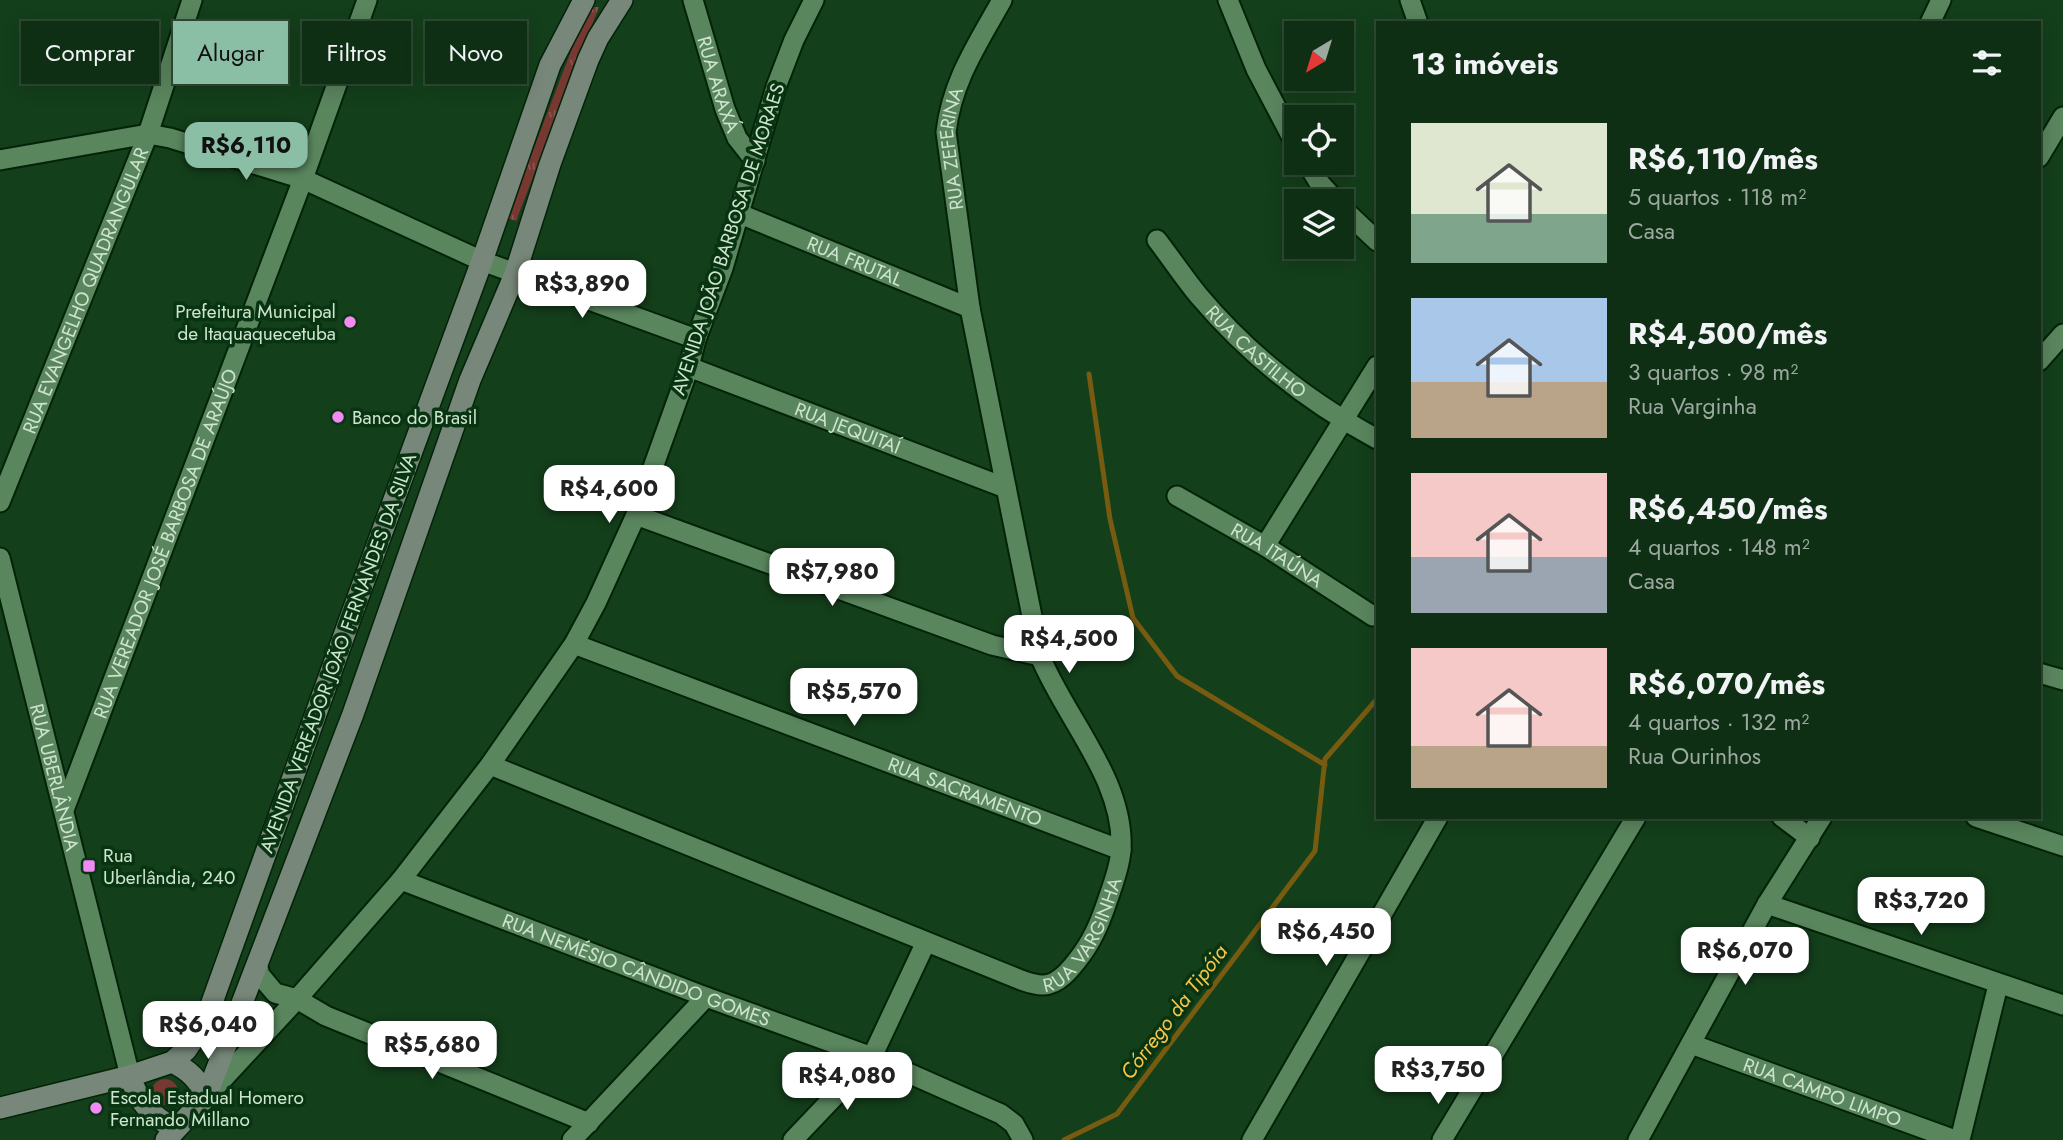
<!DOCTYPE html>
<html lang="pt">
<head>
<meta charset="utf-8">
<style>
  :root { --surface:#0f2f14; --page:#1d3b22; --text:#f1f3f6; --muted:#9ba9a0; --line:#2f4a34; --accent:#8abfa5 }
  body { margin:0; font-family:Jost,sans-serif; background:var(--page); color:var(--text); height:100vh; display:flex; flex-direction:column; font-size:26px; white-space:nowrap }
  * { box-sizing:border-box; margin:0 }
  p { font-size:23px; color:var(--muted) }
  .icon { flex:none; width:38px; height:38px; fill:none; stroke:currentColor; stroke-width:2; stroke-linecap:round; stroke-linejoin:round }
  .map { position:relative; flex:1; overflow:hidden }
  .panel { position:absolute; left:1376px; top:21px; width:665px; height:798px; display:flex; flex-direction:column; background:var(--surface); border-radius:0px; box-shadow:0 4px 18px #0003,0 0 0 2px var(--line) }
  .panel>* { flex:none }
  .hud { position:absolute; left:21px; top:21px; width:665px; height:63px; display:flex; gap:14px }
  .needle { width:46px; rotate:218deg }
  .controls { position:absolute; left:1284px; top:21px; display:grid; gap:14px }
  .controls a { display:grid; place-items:center; width:70px; height:70px; border-radius:0px; background:var(--surface); box-shadow:0 4px 18px #0003,0 0 0 2px var(--line); font-size:35px }
  .price { position:absolute; translate:-50% -60px; padding:0 16px; border-radius:14px; background:#fff; color:#222; font-size:23px; line-height:46px; filter:drop-shadow(0 2px 4px #0008) }
  .price::after { content:''; position:absolute; left:50%; top:42px; width:21px; height:16px; margin-left:-10px; background:inherit; clip-path:polygon(0 0,100% 0,50% 100%) }
  .price.selected { background:var(--accent); color:#111 }
  ul { padding:0; list-style:none }
  li { display:flex; align-items:center; gap:21px; height:175px; padding:0 35px }
  li span { display:grid; place-items:center; flex:none; width:196px; height:140px; border-radius:0px; color:#555 }
  li>.icon { margin-inline-start:auto }
  span .icon { width:84px; height:84px; fill:#fffc; stroke-width:1 }
  li b { font-size:30px }
  h2 { display:flex; justify-content:space-between; align-items:center; height:84px; padding:0 35px; font-size:30px }
  .tag { padding:0 24px; border-radius:0px; background:var(--surface); box-shadow:0 4px 18px #0003,0 0 0 2px var(--line); font-size:24px; line-height:63px }
  .tag.selected { background:var(--accent); color:#111 }
  .map>svg:first-child { display:block }
  .grass { fill:url(#grass-tufts) }
  .lines { fill:none; stroke-linecap:round; stroke-linejoin:round }
  .stream { stroke:#775b11; stroke-width:5 }
  .street-casing { stroke:#032309; stroke-width:23 }
  .secondary-casing { stroke:#032309; stroke-width:24 }
  .street { stroke:#5a865e; stroke-width:19 }
  .secondary { stroke:#778779; stroke-width:21 }
  .poi-dot { fill:#f28af3; stroke:#083411; stroke-width:2.5 }
  .labels { text-anchor:middle; dominant-baseline:central; stroke-width:7; stroke-linejoin:round; paint-order:stroke }
  .street-label { font-size:19px; fill:#cde4ce; stroke:#083411 }
  .poi-label { font-size:19px; fill:#cde4ce; stroke:#083411; text-anchor:start }
  .water-label { font-size:21px; font-style:italic; fill:#f6c54a; stroke:#083411 }
</style>
</head>
<body>
<div class="map">
<svg width="2063" height="1140" viewBox="0 0 2063 1140">
  <defs>
    <pattern id="grass-tufts" width="24" height="20" patternUnits="userSpaceOnUse" patternTransform="scale(1.75)"><rect width="24" height="20" fill="#783832"/><path d="M3 7l-1-3M5 7V3M7 7l1-3M15 17l-1-3M17 17v-4M19 17l1-3" fill="none" stroke="#8a554e"/></pattern>
  </defs>
  <rect width="100%" height="100%" fill="#143f1b"/>
  <path class="grass" d="M588 7H599L516 221 507 218Z
    M152 1092a13 13 0 1 1 26 0a13 13 0 1 1-26 0Z"/>
  <g class="lines">
    <path class="stream" d="M1089 374 1110 519 1133 618 1177 676 1325 765
      M1064 1140 1117 1114 1315 851 1325 759 1377 699"/>
    <g class="street-casing">
      <g id="street">
        <path id="s1" d="M693 0 725 109 737 138 755 161"/>
        <path d="M1228 0 1256 69 1297 147"/>
        <path d="M1410 0 1418 23"/>
        <path d="M1930 23 1941 0"/>
        <path d="M2039 157 2063 117"/>
        <path d="M0 160 148 134 170 138 303 179 482 261 696 339"/>
        <path d="M1307 163 1318 181 1336 201"/>
        <path d="M1342 208 1377 241"/>
        <path id="s2" d="M740 214 970 308"/>
        <path id="s3" d="M1157 240C1171 258 1184 278 1199 296 1248 354 1310 403 1377 439"/>
        <path d="M2039 361 2063 334"/>
        <path id="s4" d="M689 367 1006 488"/>
        <path id="s5" d="M1177 496 1265 546 1373 616"/>
        <path id="s6" d="M0 502 148 134 192 0"/>
        <path d="M636 515 992 645 1040 656"/>
        <path d="M1265 546 1377 366"/>
        <path id="s7" d="M0 558 130 1076"/>
        <path id="s8" d="M574 644 1121 850"/>
        <path d="M2039 673 2063 680"/>
        <path id="s9" d="M490 765 1021 980C1027 982 1035 985 1042 985 1059 986 1073 966 1082 954 1095 936 1102 917 1109 896 1114 882 1120 865 1121 850 1125 780 1065 718 1040 656L970 308 946 132C952 81 978 43 1002 0"/>
        <path id="s10" d="M64 810 303 179 367 0"/>
        <path d="M1782 817 1810 838"/>
        <path d="M1976 817 2063 846"/>
        <path id="s11" d="M401 880 706 997 872 1057 1001 1114 1014 1124 1023 1140"/>
        <path d="M1767 904 2063 1005"/>
        <path d="M257 964 260 975 275 993 297 999 326 1016 589 1123"/>
        <path id="s12" d="M1691 1044 1955 1140"/>
        <path d="M209 1094 297 999 401 880 490 765 574 644 596 603 636 515 689 367 696 339 723 268 776 87 794 40 814 0"/>
        <path d="M572 1140 706 997"/>
        <path d="M793 1140 872 1057 926 942"/>
        <path d="M1252 1140 1438 817"/>
        <path d="M1442 1140 1636 817"/>
        <path d="M1638 1140 1767 904 1822 817"/>
        <path d="M1960 1140 1998 985"/>
      </g>
    </g>
    <g class="secondary-casing">
      <path id="secondary" d="M172 1062C189 1070 199 1080 206 1097
        M130 1076C138 1102 152 1117 176 1129
        M0 1108 130 1076 172 1062 186 1050 205 1022 350 619 482 261 550 65 584 0
        M166 1140 206 1097 353 714 470 380 515 274 550 164 588 60 598 38 622 0"/>
    </g>
    <use href="#street" class="street"/>
    <use href="#secondary" class="secondary"/>
  </g>
  <g class="poi-dot">
    <circle cx="350" cy="322" r="7"/>
    <circle cx="338" cy="417" r="7"/>
    <rect x="82" y="859" width="14" height="14" rx="3.5"/>
    <circle cx="96" cy="1108" r="7"/>
  </g>
  <g class="labels">
    <g class="street-label">
      <text stroke="none"><textPath href="#s1" startOffset="88">RUA ARAXÁ</textPath></text>
      <text stroke="none"><textPath href="#s9" startOffset="1488">RUA ZEFERINA</textPath></text>
      <text transform="translate(728 239) rotate(-72)">AVENIDA JOÃO BARBOSA DE MORAES</text>
      <text stroke="none"><textPath href="#s2" startOffset="124">RUA FRUTAL</textPath></text>
      <text stroke="none"><textPath href="#s6" startOffset="228">RUA EVANGELHO QUADRANGULAR</textPath></text>
      <text stroke="none"><textPath href="#s3" startOffset="150">RUA CASTILHO</textPath></text>
      <text stroke="none"><textPath href="#s4" startOffset="170">RUA JEQUITAÍ</textPath></text>
      <text stroke="none"><textPath href="#s10" startOffset="285">RUA VEREADOR JOSÉ BARBOSA DE ARAÚJO</textPath></text>
      <text stroke="none"><textPath href="#s5" startOffset="116">RUA ITAÚNA</textPath></text>
      <text transform="translate(338 653) rotate(-70)">AVENIDA VEREADOR JOÃO FERNANDES DA SILVA</text>
      <text stroke="none"><textPath href="#s7" startOffset="226">RUA UBERLÂNDIA</textPath></text>
      <text stroke="none"><textPath href="#s8" startOffset="418">RUA SACRAMENTO</textPath></text>
      <text stroke="none"><textPath href="#s9" startOffset="663">RUA VARGINHA</textPath></text>
      <text stroke="none"><textPath href="#s11" startOffset="252">RUA NEMÉSIO CÂNDIDO GOMES</textPath></text>
      <text stroke="none"><textPath href="#s12" startOffset="140">RUA CAMPO LIMPO</textPath></text>
    </g>
    <g class="poi-label">
      <text x="336" y="311" text-anchor="end">Prefeitura Municipal<tspan x="336" dy="22">de Itaquaquecetuba</tspan></text>
      <text x="352" y="417">Banco do Brasil</text>
      <text x="103" y="855">Rua<tspan x="103" dy="22">Uberlândia, 240</tspan></text>
      <text x="110" y="1097">Escola Estadual Homero<tspan x="110" dy="22">Fernando Millano</tspan></text>
    </g>
    <g class="water-label">
      <text transform="translate(1174 1012) rotate(-53)">Córrego da Tipóia</text>
    </g>
  </g>
</svg>
<div class="controls">
<a><svg class="needle" viewBox="-14 -14 28 28"><path d="M0-13l5 13h-10z" fill="#e53935"/><path d="M0 13l5-13h-10z" fill="#9ba9a0"/></svg></a>
<a><svg class="icon" aria-label="locate" viewBox="0 0 24 24"><circle cx="12" cy="12" r="6"/><path d="M12 2v4M12 18v4M2 12h4M18 12h4"/></svg></a>
<a><svg class="icon" aria-label="layers" viewBox="0 0 24 24"><path d="M12 4l9 5-9 5-9-5zM3 14l9 5 9-5"/></svg></a>
</div>
<b class="price selected" style="left:246px;top:182px">R$6,110</b>
<b class="price" style="left:582px;top:320px">R$3,890</b>
<b class="price" style="left:609px;top:525px">R$4,600</b>
<b class="price" style="left:832px;top:608px">R$7,980</b>
<b class="price" style="left:1069px;top:675px">R$4,500</b>
<b class="price" style="left:854px;top:728px">R$5,570</b>
<b class="price" style="left:1921px;top:937px">R$3,720</b>
<b class="price" style="left:1326px;top:968px">R$6,450</b>
<b class="price" style="left:1745px;top:987px">R$6,070</b>
<b class="price" style="left:208px;top:1061px">R$6,040</b>
<b class="price" style="left:432px;top:1081px">R$5,680</b>
<b class="price" style="left:1438px;top:1106px">R$3,750</b>
<b class="price" style="left:847px;top:1112px">R$4,080</b>
<div class="hud">
<a class="tag">Comprar</a>
<a class="tag selected">Alugar</a>
<a class="tag">Filtros</a>
<a class="tag">Novo</a>
</div>
<section class="panel">
<h2>13 imóveis<svg class="icon" aria-label="filters" viewBox="0 0 24 24"><path d="M4 7h16M4 17h16"/><circle cx="9" cy="7" r="2"/><circle cx="15" cy="17" r="2"/></svg></h2>
<ul>
<li><span style="background:linear-gradient(#dfe7d0 65%,#7fa58c 0)"><svg class="icon" aria-label="home" viewBox="0 0 24 24"><path d="M3 11l9-7 9 7M6 9v11h12V9"/></svg></span><div><b>R$6,110/mês</b><p>5 quartos · 118 m²</p><p>Casa</p></div></li>
<li><span style="background:linear-gradient(#a9c7e8 60%,#b9a48a 0)"><svg class="icon" aria-label="home" viewBox="0 0 24 24"><path d="M3 11l9-7 9 7M6 9v11h12V9"/></svg></span><div><b>R$4,500/mês</b><p>3 quartos · 98 m²</p><p>Rua Varginha</p></div></li>
<li><span style="background:linear-gradient(#f6c9c9 60%,#9aa5b1 0)"><svg class="icon" aria-label="home" viewBox="0 0 24 24"><path d="M3 11l9-7 9 7M6 9v11h12V9"/></svg></span><div><b>R$6,450/mês</b><p>4 quartos · 148 m²</p><p>Casa</p></div></li>
<li><span style="background:linear-gradient(#f6c9c9 70%,#b9a48a 0)"><svg class="icon" aria-label="home" viewBox="0 0 24 24"><path d="M3 11l9-7 9 7M6 9v11h12V9"/></svg></span><div><b>R$6,070/mês</b><p>4 quartos · 132 m²</p><p>Rua Ourinhos</p></div></li>
</ul>
</section>
</div>
</body>
</html>
